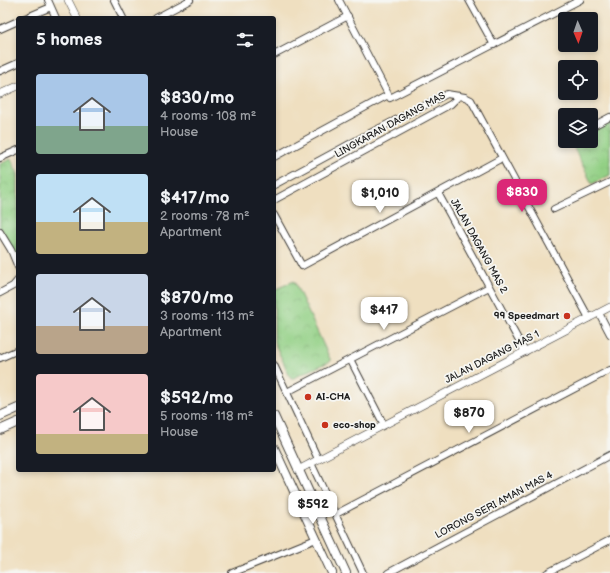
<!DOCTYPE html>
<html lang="en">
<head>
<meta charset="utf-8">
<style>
  :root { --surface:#171b24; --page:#20242c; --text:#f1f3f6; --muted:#9ea1a6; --accent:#db2777 }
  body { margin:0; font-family:"Balsamiq Sans",sans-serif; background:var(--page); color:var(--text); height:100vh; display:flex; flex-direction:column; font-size:15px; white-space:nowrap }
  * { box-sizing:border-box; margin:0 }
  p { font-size:13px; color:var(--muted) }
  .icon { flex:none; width:22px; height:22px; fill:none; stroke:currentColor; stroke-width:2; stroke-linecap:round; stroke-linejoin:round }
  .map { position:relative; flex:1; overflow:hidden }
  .panel { position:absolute; left:16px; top:16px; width:260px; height:456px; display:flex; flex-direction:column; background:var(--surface); border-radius:4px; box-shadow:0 2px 6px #0003 }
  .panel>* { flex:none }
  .needle { width:26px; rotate:178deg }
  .fabs { position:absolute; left:558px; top:12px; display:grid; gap:8px }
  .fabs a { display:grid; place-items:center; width:40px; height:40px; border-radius:4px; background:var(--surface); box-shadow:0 2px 6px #0003; font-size:20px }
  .price { position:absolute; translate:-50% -34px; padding:0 9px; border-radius:8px; background:#fff; color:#222; font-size:13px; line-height:26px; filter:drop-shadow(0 1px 2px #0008) }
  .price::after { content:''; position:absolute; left:50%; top:24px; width:12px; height:9px; margin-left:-6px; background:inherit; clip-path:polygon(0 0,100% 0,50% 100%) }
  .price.on { background:var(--accent); color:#fff }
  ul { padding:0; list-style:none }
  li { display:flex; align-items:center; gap:12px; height:100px; padding:0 20px }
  li span { display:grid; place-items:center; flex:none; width:112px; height:80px; border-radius:4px; color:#555 }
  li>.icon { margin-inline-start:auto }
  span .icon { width:48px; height:48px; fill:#fffc; stroke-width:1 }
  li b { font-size:17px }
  h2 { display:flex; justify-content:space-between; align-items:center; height:48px; padding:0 20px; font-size:17px }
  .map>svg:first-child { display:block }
  .park { fill:url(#park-crowns); stroke:#587650 }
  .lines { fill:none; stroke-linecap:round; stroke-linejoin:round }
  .minor-casing { stroke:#3c3935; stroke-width:8 }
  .tertiary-casing { stroke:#3c3935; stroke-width:8 }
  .secondary-casing { stroke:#3c3935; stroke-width:10 }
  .minor { stroke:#fff; stroke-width:6 }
  .tertiary { stroke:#fff; stroke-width:7 }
  .secondary { stroke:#fff; stroke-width:8 }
  .poi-dot { fill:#c8321e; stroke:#f6f6f2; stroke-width:1.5 }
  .labels { text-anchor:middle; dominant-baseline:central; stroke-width:3.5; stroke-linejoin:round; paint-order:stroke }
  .street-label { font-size:10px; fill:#1c1c1c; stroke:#f6f6f2 }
  .poi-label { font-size:10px; font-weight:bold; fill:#1c1c1c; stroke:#f6f6f2; text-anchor:start }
</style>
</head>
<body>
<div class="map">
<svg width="610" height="573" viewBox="0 0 610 573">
  <defs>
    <pattern id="park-crowns" width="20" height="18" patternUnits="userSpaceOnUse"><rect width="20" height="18" fill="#93d085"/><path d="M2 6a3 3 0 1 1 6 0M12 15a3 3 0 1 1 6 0" fill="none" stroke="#7eb272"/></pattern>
  </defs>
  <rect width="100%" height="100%" fill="#f6f6f2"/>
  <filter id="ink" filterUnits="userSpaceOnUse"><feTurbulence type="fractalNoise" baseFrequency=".025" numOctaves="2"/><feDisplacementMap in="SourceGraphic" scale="8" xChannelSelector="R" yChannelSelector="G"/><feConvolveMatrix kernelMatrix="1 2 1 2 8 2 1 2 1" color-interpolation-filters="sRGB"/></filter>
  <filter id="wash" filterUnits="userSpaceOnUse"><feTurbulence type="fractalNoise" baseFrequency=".012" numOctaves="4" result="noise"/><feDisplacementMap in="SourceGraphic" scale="16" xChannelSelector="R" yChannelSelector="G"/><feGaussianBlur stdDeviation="0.9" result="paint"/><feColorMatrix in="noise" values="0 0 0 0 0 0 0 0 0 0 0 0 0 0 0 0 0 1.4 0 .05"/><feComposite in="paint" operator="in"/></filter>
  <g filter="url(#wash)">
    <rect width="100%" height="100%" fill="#efdfc0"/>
    <path class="park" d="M610 123V175L592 184 571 142 591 141V132Z
      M11 159 18 174V265L0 227V164Z
      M294 281 331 361 291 379 274 342V290Z"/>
  </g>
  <g filter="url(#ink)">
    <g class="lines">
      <g class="minor-casing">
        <path id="minor" d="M48 0 56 18
          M114 0 123 18
          M339 0 390 98 580 0
          M469 0 494 45
          M25 18 51 7
          M156 18 190 0
          M0 29 18 21
          M274 55 348 16
          M0 71 18 63
          M591 127 610 117
          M274 157 388 95
          M0 158 18 150
          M274 185 368 134 447 94 465 97 471 100 589 318
          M438 193 525 352
          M274 200 451 104 459 96
          M554 209 610 182
          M274 215 302 266 502 158
          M0 232 11 250 18 267
          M0 293 13 286 18 280
          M599 313 610 334
          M0 358 18 350
          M350 359 384 425
          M274 365 318 459
          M287 392 489 287
          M311 463 363 573
          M336 514 610 370
          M232 573 316 539
          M388 573 610 455
          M547 573 610 540"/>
      </g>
      <g class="tertiary-casing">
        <path id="tertiary" d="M68 0 77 18
          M0 94 18 86
          M298 470 610 307"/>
      </g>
      <g class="secondary-casing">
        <path id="secondary" d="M0 416 18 408
          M274 416 346 573
          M0 430 18 422
          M274 448 332 573"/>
      </g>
      <use href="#minor" class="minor"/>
      <use href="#tertiary" class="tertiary"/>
      <use href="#secondary" class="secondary"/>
    </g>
  </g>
  <g class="poi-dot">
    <circle cx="567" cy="316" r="4"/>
    <circle cx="308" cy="397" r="4"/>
    <circle cx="325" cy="425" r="4"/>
  </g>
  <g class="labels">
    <g class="street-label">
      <text transform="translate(390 125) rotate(-29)">LINGKARAN DAGANG MAS</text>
      <text transform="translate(479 246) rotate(61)">JALAN DAGANG MAS 2</text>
      <text transform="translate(492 357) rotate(-27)">JALAN DAGANG MAS 1</text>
      <text transform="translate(494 505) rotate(-28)">LORONG SERI AMAN MAS 4</text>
    </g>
    <g class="poi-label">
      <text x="559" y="316" text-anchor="end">99 Speedmart</text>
      <text x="316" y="397">AI-CHA</text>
      <text x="333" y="425">eco-shop</text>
    </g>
  </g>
</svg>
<div class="fabs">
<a><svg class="needle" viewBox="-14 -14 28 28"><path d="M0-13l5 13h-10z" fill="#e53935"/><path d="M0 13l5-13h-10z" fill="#9ea1a6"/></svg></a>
<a><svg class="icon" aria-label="locate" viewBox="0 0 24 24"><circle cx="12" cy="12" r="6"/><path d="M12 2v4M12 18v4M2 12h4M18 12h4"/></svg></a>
<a><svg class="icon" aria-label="layers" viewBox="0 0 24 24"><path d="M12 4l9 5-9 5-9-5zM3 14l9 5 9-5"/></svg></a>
</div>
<b class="price on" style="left:522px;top:213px">$830</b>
<b class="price" style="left:380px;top:214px">$1,010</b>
<b class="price" style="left:384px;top:331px">$417</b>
<b class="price" style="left:469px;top:434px">$870</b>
<b class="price" style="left:313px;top:525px">$592</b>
<section class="panel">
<h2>5 homes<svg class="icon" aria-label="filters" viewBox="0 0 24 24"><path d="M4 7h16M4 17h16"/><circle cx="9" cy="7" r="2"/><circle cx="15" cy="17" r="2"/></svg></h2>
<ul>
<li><span style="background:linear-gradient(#a9c7e8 65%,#7fa58c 0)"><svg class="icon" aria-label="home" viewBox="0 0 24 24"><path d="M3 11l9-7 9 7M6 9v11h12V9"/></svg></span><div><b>$830/mo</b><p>4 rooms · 108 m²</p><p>House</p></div></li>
<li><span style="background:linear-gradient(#bfe0f5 60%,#c2b280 0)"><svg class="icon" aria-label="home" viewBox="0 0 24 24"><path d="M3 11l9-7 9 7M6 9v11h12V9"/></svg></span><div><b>$417/mo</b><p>2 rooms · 78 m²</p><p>Apartment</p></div></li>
<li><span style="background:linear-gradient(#c9d6e8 65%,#b9a48a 0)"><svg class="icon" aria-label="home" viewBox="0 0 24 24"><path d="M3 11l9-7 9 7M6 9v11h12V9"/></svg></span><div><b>$870/mo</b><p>3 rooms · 113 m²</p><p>Apartment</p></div></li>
<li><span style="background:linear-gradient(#f6c9c9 75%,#c2b280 0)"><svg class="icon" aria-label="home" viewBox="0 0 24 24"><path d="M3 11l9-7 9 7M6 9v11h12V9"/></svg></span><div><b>$592/mo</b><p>5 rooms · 118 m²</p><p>House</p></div></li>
</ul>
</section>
</div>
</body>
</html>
